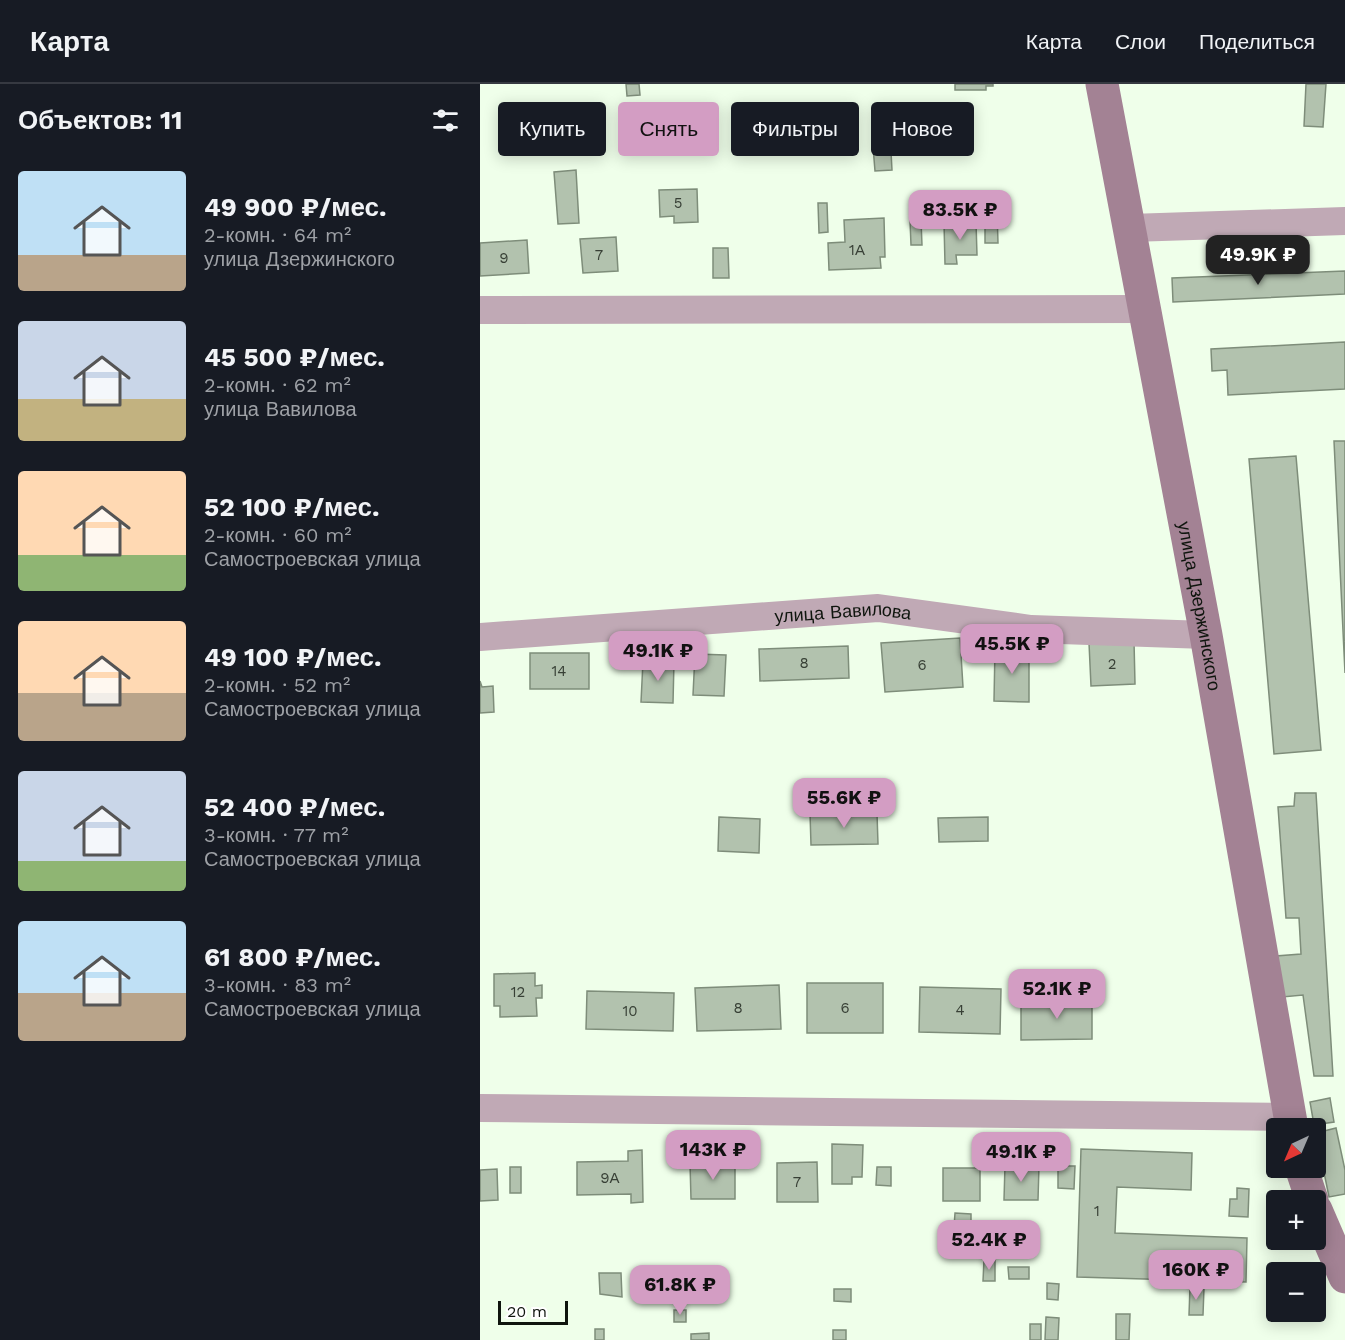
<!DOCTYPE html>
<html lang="ru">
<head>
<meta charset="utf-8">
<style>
  :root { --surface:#171b24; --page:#20242c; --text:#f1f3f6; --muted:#9ea1a6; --line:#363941; --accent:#d39dc3 }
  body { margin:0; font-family:"Work Sans",sans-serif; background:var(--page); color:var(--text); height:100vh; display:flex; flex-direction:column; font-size:22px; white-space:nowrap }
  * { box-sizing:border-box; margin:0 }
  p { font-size:20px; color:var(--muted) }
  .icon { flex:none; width:33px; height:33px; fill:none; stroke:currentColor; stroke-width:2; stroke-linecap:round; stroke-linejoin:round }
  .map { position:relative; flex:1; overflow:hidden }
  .side { display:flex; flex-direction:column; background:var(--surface); width:480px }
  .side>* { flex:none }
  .hud { position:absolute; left:18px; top:18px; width:570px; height:54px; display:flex; gap:12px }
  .needle { width:39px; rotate:224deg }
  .buttons { position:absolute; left:786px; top:1034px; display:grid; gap:12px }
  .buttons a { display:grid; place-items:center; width:60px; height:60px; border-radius:6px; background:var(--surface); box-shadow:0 3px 15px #0003; font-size:30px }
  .scale { position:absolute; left:18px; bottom:15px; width:70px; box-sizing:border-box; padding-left:6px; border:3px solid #0f150e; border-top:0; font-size:16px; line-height:21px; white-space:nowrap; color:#0f150e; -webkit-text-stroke:4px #fff; paint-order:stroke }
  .price { position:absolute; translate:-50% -51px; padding:0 14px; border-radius:12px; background:var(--accent); color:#111; font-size:20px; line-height:39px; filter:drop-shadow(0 2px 3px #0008) }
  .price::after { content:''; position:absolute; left:50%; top:36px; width:18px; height:14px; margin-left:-9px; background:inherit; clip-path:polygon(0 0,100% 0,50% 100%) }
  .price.current { background:#222; color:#fff }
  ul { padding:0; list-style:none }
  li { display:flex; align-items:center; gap:18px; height:150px; padding:0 18px }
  li span { display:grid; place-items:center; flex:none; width:168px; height:120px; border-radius:6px; color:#555 }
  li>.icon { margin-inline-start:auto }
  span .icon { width:72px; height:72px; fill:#fffc; stroke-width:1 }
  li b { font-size:26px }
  h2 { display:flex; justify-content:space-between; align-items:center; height:72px; padding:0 18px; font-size:26px }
  .chip { padding:0 21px; border-radius:6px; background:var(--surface); box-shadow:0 3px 15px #0003; font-size:21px; line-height:54px }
  .chip.current { background:var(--accent); color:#111 }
  header { display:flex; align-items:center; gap:36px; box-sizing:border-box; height:84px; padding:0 30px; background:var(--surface); border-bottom:2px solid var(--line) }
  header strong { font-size:28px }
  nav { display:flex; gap:33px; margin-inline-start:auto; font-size:21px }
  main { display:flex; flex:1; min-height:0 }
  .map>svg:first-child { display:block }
  .building { fill:#b2c2ae; stroke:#7e8d7a; stroke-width:1.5 }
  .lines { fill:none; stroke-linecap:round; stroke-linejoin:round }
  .street { stroke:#c0a9b5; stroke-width:28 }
  .secondary { stroke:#a38294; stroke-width:33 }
  .labels { text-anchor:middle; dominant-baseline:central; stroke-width:6; stroke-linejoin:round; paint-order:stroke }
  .number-label { font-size:15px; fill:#384036 }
  .street-label { font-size:18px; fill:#0f150e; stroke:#fff }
</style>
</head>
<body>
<header>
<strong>Карта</strong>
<nav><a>Карта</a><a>Слои</a><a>Поделиться</a></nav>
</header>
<main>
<section class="side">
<h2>Объектов: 11<svg class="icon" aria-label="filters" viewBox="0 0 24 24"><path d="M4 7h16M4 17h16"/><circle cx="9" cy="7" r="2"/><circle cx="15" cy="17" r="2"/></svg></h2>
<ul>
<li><span style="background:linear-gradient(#bfe0f5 70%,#b9a48a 0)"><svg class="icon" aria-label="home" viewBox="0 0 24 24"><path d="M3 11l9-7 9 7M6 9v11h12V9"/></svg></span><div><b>49 900 ₽/мес.</b><p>2-комн. · 64 m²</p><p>улица Дзержинского</p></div></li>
<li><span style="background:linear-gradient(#c9d6e8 65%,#c2b280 0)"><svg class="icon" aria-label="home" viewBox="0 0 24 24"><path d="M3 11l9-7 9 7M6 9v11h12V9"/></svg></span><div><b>45 500 ₽/мес.</b><p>2-комн. · 62 m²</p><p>улица Вавилова</p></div></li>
<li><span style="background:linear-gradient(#ffd9b3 70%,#8fb573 0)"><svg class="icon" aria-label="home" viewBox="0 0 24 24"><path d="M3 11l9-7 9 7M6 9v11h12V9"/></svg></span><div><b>52 100 ₽/мес.</b><p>2-комн. · 60 m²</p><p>Самостроевская улица</p></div></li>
<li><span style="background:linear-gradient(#ffd9b3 60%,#b9a48a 0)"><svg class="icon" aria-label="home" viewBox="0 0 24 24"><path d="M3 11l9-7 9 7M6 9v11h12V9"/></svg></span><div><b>49 100 ₽/мес.</b><p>2-комн. · 52 m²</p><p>Самостроевская улица</p></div></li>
<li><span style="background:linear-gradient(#c9d6e8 75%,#8fb573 0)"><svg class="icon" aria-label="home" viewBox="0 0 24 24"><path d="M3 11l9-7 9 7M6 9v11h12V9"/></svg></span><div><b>52 400 ₽/мес.</b><p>3-комн. · 77 m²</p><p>Самостроевская улица</p></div></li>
<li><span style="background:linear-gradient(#bfe0f5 60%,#b9a48a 0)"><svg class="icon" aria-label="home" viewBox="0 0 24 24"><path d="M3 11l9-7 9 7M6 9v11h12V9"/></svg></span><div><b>61 800 ₽/мес.</b><p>3-комн. · 83 m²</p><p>Самостроевская улица</p></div></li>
</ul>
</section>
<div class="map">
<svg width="865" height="1256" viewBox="0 0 865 1256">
  <rect width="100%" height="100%" fill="#efffea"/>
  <path class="building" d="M146 0H159L160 11 147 12Z
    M475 0H513V2H506V6H475Z
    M826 0H846L843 43 824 42Z
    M410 49 412 86 395 87 392 50Z
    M96 86 99 139 78 140 74 88Z
    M217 105 218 138 194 139V132L180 133 179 106Z
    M338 119H347L348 148 339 149Z
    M517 126 518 159H505V127Z
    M404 134 405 173H400L401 184 349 186 348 159 365 158 364 136Z
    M430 136H441L442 161H431Z
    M496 138 497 171H476L477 180H465L464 139Z
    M136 153 138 187 103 189 100 155Z
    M47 156 49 189 0 192V159Z
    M233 164H248L249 194H233Z
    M865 187V210L693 218 692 194Z
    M865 258V305L748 311 747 286 732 287 731 265Z
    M854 357H865V589Z
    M816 372 841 666 794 670 769 375Z
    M480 554 483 603 405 608 401 559Z
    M654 557 655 600 611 602 609 559Z
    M368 562 369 594 280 597 279 565Z
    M515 564H549V618L514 617Z
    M50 569H109V605H50Z
    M215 570 246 571 244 612 213 611Z
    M163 577 194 578 193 619 161 618Z
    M0 597 2 603 13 602 14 628 0 629Z
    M815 709H836L853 992H834L823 911 802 913 796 872 821 870 819 834H806L798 723 814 722Z
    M330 729H397L398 760 331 761Z
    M239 733 280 735 279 769 238 767Z
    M508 733V757L459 758 458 734Z
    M55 889V902L62 901V914H56L57 932 20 933V922H14V890Z
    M327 899H403V949H327Z
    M299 901 301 945 217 947 215 904Z
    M440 903 521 905 520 950 439 948Z
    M107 907 194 909 193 947 106 945Z
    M612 916V955L541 956V917Z
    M850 1014 854 1038 834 1041 830 1018Z
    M856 1044 865 1086V1110L849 1113 836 1049Z
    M352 1060 383 1061 382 1093H372V1100H352Z
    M601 1065 712 1069 711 1106 637 1103 635 1149 767 1154 766 1198 597 1193Z
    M162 1066 163 1118 151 1119V1110L97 1111V1078L148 1077V1067Z
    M255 1078V1115H211L210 1079Z
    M337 1078 338 1118H297V1079Z
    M525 1081 559 1082 558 1116H524Z
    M578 1082H595L594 1105 578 1104Z
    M30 1083H41V1109H30Z
    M397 1083H411V1102L396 1101Z
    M463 1084H500V1117H463Z
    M17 1085 18 1116 0 1117V1086Z
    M757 1104 769 1105 768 1133 749 1132 750 1115H757Z
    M475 1129 491 1130V1139H485V1144L474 1143Z
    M504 1176H515V1197H503Z
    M528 1183H549V1195H529Z
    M119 1189H141L142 1213 120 1210Z
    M567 1199 579 1200 578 1216 567 1215Z
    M710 1203 724 1204 723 1231H709Z
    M354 1205H371V1218L354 1217Z
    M194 1226H206V1238H194Z
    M636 1230H650L649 1256H636Z
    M566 1233 579 1234 578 1256H565Z
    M550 1240H561V1256H550Z
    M115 1245H124V1256H115Z
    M353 1246H366V1256H353Z
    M229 1249V1256H211V1250Z"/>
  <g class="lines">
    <g class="street">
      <path d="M650 144 865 137"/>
      <path d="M0 226 665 225"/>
      <path id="s1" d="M0 553 398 524 551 545 726 551"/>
      <path d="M0 1024 810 1033"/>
    </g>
    <g class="secondary">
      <path id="s2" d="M622 0 726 551 812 1044"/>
      <path d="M821 1083 832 1116"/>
      <path d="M836 1126 865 1193"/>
    </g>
  </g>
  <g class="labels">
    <g class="number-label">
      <text x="198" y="119">5</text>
      <text x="377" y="166">1А</text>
      <text x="119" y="171">7</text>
      <text x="24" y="174">9</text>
      <text x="324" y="579">8</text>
      <text x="632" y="580">2</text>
      <text x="442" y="581">6</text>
      <text x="79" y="587">14</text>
      <text x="38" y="908">12</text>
      <text x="258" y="924">8</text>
      <text x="365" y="924">6</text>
      <text x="480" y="926">4</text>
      <text x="150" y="927">10</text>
      <text x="130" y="1094">9А</text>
      <text x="317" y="1098">7</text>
      <text x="617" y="1127">1</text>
    </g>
    <g class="street-label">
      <text stroke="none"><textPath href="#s2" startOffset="531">улица Дзержинского</textPath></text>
      <text stroke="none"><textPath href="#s1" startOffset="364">улица Вавилова</textPath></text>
    </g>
  </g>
</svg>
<div class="buttons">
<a><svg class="needle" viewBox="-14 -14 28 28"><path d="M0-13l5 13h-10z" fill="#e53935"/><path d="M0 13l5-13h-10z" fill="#9ea1a6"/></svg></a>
<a>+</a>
<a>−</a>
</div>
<div class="scale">20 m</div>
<b class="price" style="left:480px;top:157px">83.5K ₽</b>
<b class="price current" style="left:778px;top:202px">49.9K ₽</b>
<b class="price" style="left:532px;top:591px">45.5K ₽</b>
<b class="price" style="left:178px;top:598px">49.1K ₽</b>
<b class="price" style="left:364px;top:745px">55.6K ₽</b>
<b class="price" style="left:577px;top:936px">52.1K ₽</b>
<b class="price" style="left:233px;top:1097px">143K ₽</b>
<b class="price" style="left:541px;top:1099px">49.1K ₽</b>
<b class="price" style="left:509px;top:1187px">52.4K ₽</b>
<b class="price" style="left:716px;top:1217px">160K ₽</b>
<b class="price" style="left:200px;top:1232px">61.8K ₽</b>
<div class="hud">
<a class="chip">Купить</a>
<a class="chip current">Снять</a>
<a class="chip">Фильтры</a>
<a class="chip">Новое</a>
</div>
</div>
</main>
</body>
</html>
